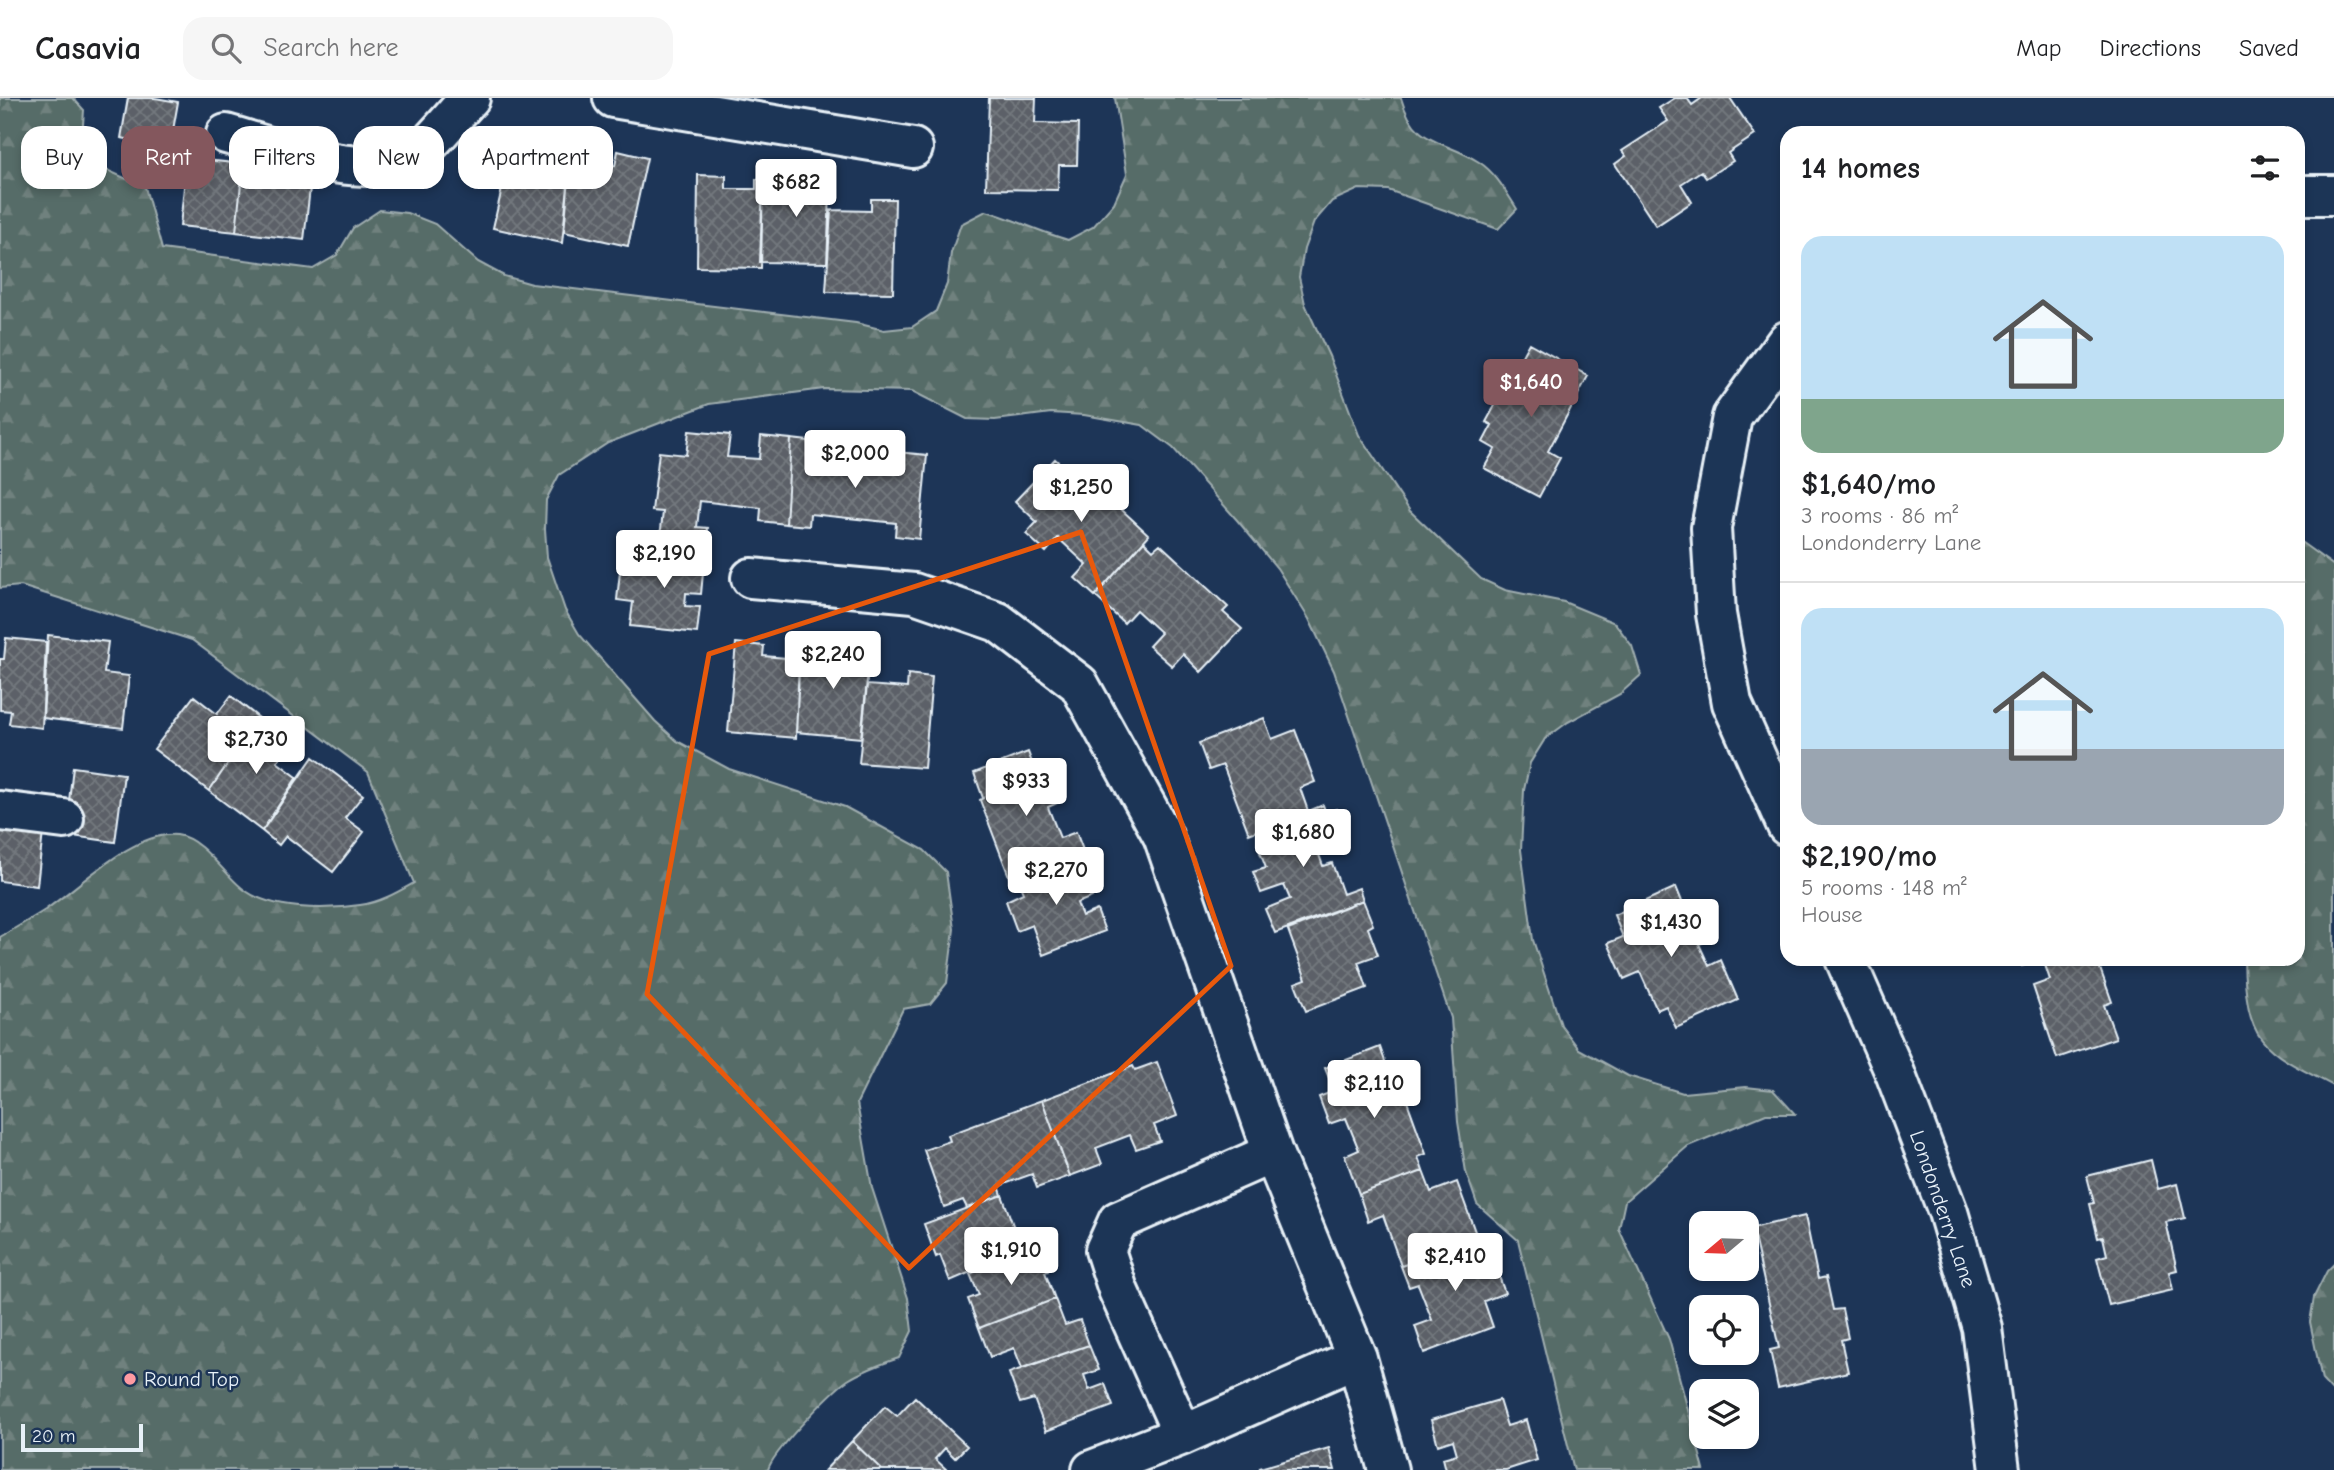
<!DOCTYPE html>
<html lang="en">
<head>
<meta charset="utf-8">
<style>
  :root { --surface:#fff; --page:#f6f6f6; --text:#202124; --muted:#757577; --line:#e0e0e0; --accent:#84575d }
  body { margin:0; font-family:"Comic Neue",sans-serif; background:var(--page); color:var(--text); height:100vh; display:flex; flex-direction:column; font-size:26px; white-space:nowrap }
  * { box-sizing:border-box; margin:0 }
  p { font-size:23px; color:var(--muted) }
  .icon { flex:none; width:38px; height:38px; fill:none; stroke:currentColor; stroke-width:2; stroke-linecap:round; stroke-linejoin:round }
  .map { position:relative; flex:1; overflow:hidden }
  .side { position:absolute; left:1780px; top:28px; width:525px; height:840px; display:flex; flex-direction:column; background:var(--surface); border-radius:21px; box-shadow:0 4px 10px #0003 }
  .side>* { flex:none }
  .hud { position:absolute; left:21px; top:28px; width:665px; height:63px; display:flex; gap:14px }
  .needle { width:46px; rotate:251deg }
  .fabs { position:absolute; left:1689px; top:1113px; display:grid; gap:14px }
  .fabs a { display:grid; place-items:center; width:70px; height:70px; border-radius:14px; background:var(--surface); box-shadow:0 4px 10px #0003; font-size:35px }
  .scale { position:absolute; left:21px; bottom:18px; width:122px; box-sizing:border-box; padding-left:7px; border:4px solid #e8f1f8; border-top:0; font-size:19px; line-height:24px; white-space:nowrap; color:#e8f1f8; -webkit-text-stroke:5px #1d3557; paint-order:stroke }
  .price { position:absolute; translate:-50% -60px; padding:0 16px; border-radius:7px; background:#fff; color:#222; font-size:23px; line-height:46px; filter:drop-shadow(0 2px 4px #0008) }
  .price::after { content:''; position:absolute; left:50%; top:42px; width:21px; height:16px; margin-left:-10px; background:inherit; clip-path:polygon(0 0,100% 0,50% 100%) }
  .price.on { background:var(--accent); color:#fff }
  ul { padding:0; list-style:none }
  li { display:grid; align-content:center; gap:14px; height:371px; padding:0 21px }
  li+li { border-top:2px solid var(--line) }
  li span { display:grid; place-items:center; height:217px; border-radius:21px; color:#555 }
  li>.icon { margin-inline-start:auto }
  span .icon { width:126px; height:126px; fill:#fffc; stroke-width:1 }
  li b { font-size:30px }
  h2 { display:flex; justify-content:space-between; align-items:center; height:84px; padding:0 21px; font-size:30px }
  .pill { padding:0 24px; border-radius:21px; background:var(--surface); box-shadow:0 4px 10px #0003; font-size:24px; line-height:63px }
  .pill.on { background:var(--accent); color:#fff }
  header { display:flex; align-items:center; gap:42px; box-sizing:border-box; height:98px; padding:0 35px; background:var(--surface); border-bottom:2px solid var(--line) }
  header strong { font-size:33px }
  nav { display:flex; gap:38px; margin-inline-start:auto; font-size:24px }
  .search { width:490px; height:63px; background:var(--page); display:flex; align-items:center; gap:18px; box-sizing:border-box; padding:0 24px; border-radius:21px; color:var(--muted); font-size:26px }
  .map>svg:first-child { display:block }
  .forest { fill:url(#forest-firs); stroke:#a0aeb0; stroke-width:2 }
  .building { fill:url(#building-cross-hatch); stroke:#e8f1f8; stroke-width:2 }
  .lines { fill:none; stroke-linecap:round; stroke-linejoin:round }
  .minor-casing { stroke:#e8f1f8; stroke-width:44 }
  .minor { stroke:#1d3557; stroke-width:38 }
  .marked { fill:none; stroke:#e8590c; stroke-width:5; stroke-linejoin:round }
  .poi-dot { fill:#ff9aa2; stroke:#1d3557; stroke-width:2.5 }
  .labels { text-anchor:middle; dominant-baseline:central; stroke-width:5; stroke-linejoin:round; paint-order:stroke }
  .street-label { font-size:21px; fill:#e8f1f8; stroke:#1d3557 }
  .poi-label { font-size:21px; fill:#e8f1f8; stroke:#1d3557; text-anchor:start }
</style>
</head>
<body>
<header>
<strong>Casavia</strong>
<div class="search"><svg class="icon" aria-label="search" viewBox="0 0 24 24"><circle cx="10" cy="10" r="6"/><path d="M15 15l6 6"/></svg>Search here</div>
<nav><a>Map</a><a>Directions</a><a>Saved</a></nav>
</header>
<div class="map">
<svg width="2334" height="1372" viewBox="0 0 2334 1372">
  <defs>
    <pattern id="forest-firs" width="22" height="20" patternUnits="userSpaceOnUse" patternTransform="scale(1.75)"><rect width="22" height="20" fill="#576c67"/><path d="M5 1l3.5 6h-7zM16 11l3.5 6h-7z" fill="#6f817e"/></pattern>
    <pattern id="building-cross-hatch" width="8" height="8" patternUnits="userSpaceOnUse" patternTransform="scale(1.75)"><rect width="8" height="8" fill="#5c6167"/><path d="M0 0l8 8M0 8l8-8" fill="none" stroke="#73787e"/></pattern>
  </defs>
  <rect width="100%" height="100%" fill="#1d3557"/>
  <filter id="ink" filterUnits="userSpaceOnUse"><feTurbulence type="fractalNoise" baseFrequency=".0143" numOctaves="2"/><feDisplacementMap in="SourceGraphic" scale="14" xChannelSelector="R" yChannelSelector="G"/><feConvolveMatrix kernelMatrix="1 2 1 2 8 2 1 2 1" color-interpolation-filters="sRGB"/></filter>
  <g filter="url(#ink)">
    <path class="forest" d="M0 0H73L84 12 82 41 93 66 145 89 162 151 313 171 337 157 353 130 380 112 407 115 435 126 478 164 504 178 532 186 856 225 884 232 912 229 936 213 947 186 951 155 961 126 986 113C1014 121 1040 134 1068 142L1093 129 1114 105 1127 76 1115 0H1401C1415 49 1443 41 1479 64 1496 75 1506 94 1517 111L1498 131 1388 92 1359 91 1332 103 1314 124 1304 151 1299 179 1305 206 1329 258 1359 337 1410 413 1481 481 1505 492 1564 504 1615 525 1632 548 1641 577 1620 596 1568 624 1545 641 1530 665 1524 692 1521 752 1533 842 1561 927 1579 951 1628 978 1683 995 1746 989 1773 992 1795 1016H1766L1688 1048 1625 1103 1619 1131 1669 1241 1704 1372H1574L1518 1142 1477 1106 1466 1074 1458 1024 1451 920 1334 573 1309 521 1277 470 1237 422 1173 350 1142 327 1084 317 1051 315 995 322 967 321 912 293 824 291 709 306 608 345 559 377 546 402 545 431 547 459 565 512 579 536 655 623 677 643 729 671 845 709 924 752 946 774 954 831 947 885 930 906 903 911 857 1005 872 1090 908 1200 912 1233 899 1260C881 1266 864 1272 848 1282 832 1293 771 1356 768 1372H0V839C15 830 31 821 45 812 79 789 135 732 177 737 202 740 224 776 242 790 269 813 327 812 360 807 379 805 398 794 414 785L368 674 192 542 21 488 0 490Z
      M2298 442 2334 468V988C2262 952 2246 946 2244 861H2298Z
      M2334 1166V1295L2322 1282 2310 1224 2314 1199 2327 1173Z"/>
    <path class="building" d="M128 0H155L178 4 170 49 121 40Z
      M989 0H1036L1035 25 1078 26 1077 67H1059L1058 92 986 91Z
      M1675 0H1687L1692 7 1702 0H1730L1755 37 1728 55 1733 63 1706 80 1701 73 1681 86 1692 104 1656 128 1615 66 1626 58 1622 53 1668 23 1659 10Z
      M513 42 541 48 538 62 570 69 562 145 493 130Z
      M618 53 647 60 628 148 564 134 570 69H572L574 59 615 68Z
      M187 60 243 66 236 134 180 128Z
      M243 66 312 73 304 142 236 134Z
      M805 73H831L827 165 760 164 763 81 805 82Z
      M698 77 726 78V91H756V81H763L761 170 697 169Z
      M871 101H895L893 195 826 194 831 112 871 113Z
      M1529 245 1588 278 1548 353 1560 360 1539 399 1484 370 1495 351 1483 344 1492 327 1486 324Z
      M689 333 730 337 727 359 759 361 761 338 791 341 786 426 760 423 761 410 700 403 697 429 708 430 705 454 659 448 663 414 652 413 659 354 686 357Z
      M791 341 826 345 824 368 895 376 897 354 927 357 919 441 895 438 896 425 810 416 809 428 786 426Z
      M1055 361 1076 380 1081 374 1149 437 1095 498 1075 480 1087 467 1058 440 1046 454 1026 436 1037 424 1015 403Z
      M1144 443 1153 452 1160 446 1228 509 1223 514 1242 531 1201 574 1183 556 1172 568 1149 548 1161 535 1136 512 1124 525 1095 498Z
      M659 448 705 454 701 496 686 495 685 508 700 509 697 535 630 528 633 504 617 502 621 464 657 468Z
      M48 537 108 544 104 575 129 578 123 630 43 620Z
      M6 540 46 544 42 630 9 626 11 613 0 612V561H4Z
      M844 541 871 543 861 640 796 634 800 553 842 557Z
      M736 545 764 548 763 558 799 561 796 640 728 634Z
      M908 576 932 579 924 670 859 665 867 587 907 590Z
      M194 598 217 616 231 598 259 620 209 693 154 651Z
      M259 620 291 644 277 664 297 679 262 733 209 693Z
      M1264 620 1272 641 1295 632 1315 684 1300 690 1308 713 1249 736 1223 667 1209 672 1199 645Z
      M1028 654 1037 678 1052 671 1064 702 1048 709 1060 740 1076 734 1086 760 1012 786 980 702 983 700 974 675Z
      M313 659 363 697 345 720 364 734 333 774 286 738 279 747 262 733Z
      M73 669 124 676 115 744 65 737Z
      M1323 707 1326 715 1336 711 1347 740 1317 751 1323 768 1332 765 1343 796 1359 790 1363 802 1275 835 1265 811 1290 801 1284 787 1261 795 1253 774 1266 770 1258 749 1272 743 1267 730Z
      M0 719 44 725 37 788 0 783Z
      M1086 760 1092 775 1084 778 1092 799 1077 805 1082 818 1097 812 1105 833 1043 857 1032 827 1017 833 1006 803 1023 795 1019 785Z
      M1676 789 1687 816 1691 815 1704 844 1699 846 1709 868 1721 862 1738 902 1676 930 1666 908 1657 912 1640 874 1624 881 1608 845 1623 839 1614 817Z
      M1363 802 1373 827 1368 830 1378 857 1358 864 1367 890 1306 913 1295 885 1306 881 1288 832Z
      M2020 861H2101L2097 862 2112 904 2104 907 2116 940 2057 960 2033 888 2050 882 2043 861 2022 868Z
      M1380 949 1388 972 1395 970 1426 1056 1418 1059 1423 1073 1359 1096 1345 1058 1359 1052 1346 1020 1329 1026 1319 999 1334 993 1325 970Z
      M1157 964 1177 1018 1154 1027 1160 1043 1136 1051 1130 1037 1096 1050 1102 1066 1070 1078 1042 1002 1133 968 1135 972Z
      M1042 1002 1070 1078 1037 1090 1032 1076 999 1088 1002 1097 967 1110 963 1102 944 1109 924 1052 950 1043 948 1037Z
      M2151 1062 2158 1091 2177 1086 2185 1120 2166 1124 2177 1172 2169 1174 2173 1192 2109 1207 2097 1160 2107 1157 2103 1139 2098 1140 2090 1106 2094 1105 2087 1078Z
      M1423 1073 1431 1094 1457 1084 1478 1142 1401 1168 1383 1117 1368 1123 1359 1096Z
      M1002 1097 1022 1152 950 1183 940 1157 936 1159 924 1126Z
      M1805 1118 1818 1181 1826 1179 1833 1212 1842 1211 1848 1240 1841 1242 1848 1274 1778 1290 1770 1252 1779 1250 1752 1130Z
      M1485 1140 1505 1195 1484 1203 1493 1229 1424 1255 1415 1228 1432 1222 1418 1186 1409 1189 1401 1168Z
      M1039 1148 1048 1173 1045 1174 1055 1201 979 1230 968 1201 979 1197 970 1176 1022 1152Z
      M1055 1201 1065 1227 1080 1222 1089 1247 1022 1270 1014 1250 990 1259 979 1230Z
      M1089 1247 1099 1272 1084 1277 1089 1292 1105 1286 1113 1308 1046 1333 1034 1301 1020 1305 1009 1275Z
      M915 1299 967 1348 955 1360 945 1350 935 1361 947 1372H882L852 1343 885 1308 897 1318Z
      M1499 1302 1507 1328 1526 1322 1537 1362 1506 1372H1446L1443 1360 1457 1356 1453 1342 1438 1347 1431 1322Z
      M852 1343 882 1372H825Z
      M1329 1350 1335 1372H1261L1260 1370Z"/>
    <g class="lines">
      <g class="minor-casing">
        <path id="minor" d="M613 0 913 50
          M226 36C277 50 364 85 414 58 426 52 458 12 470 0
          M2298 97H2334
          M1787 243 1732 319 1711 430 1716 516 1732 605 1787 728
          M751 480 914 495 998 524 1079 586 1163 738 1273 1055 1357 1260 1388 1372
          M0 713 64 721
          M1845 861 1895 975 1948 1114 1982 1230 2000 1372
          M1183 1337 1118 1192 1105 1152 1118 1123 1273 1055
          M1092 1372 1183 1337 1357 1260"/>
      </g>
      <use href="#minor" class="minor"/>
    </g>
  </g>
  <path class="marked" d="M1081 434 1231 868 909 1170 647 896 709 556Z"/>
  <circle class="poi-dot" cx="130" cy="1281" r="7"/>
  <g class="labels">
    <g class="street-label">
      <text transform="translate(1943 1111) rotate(71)">Londonderry Lane</text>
    </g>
    <g class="poi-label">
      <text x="144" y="1281">Round Top</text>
    </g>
  </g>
</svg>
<div class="fabs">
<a><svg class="needle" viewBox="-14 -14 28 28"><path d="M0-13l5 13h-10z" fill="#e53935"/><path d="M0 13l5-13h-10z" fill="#757577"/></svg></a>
<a><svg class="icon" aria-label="locate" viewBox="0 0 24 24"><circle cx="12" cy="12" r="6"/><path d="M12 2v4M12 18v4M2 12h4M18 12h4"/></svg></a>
<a><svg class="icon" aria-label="layers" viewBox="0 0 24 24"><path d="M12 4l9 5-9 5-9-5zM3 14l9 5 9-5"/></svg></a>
</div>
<div class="scale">20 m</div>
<b class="price" style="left:796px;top:121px">$682</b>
<b class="price on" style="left:1531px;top:321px">$1,640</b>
<b class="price" style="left:855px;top:392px">$2,000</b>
<b class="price" style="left:1081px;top:426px">$1,250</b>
<b class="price" style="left:664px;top:492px">$2,190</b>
<b class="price" style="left:833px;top:593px">$2,240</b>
<b class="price" style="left:256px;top:678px">$2,730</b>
<b class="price" style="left:1026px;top:720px">$933</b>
<b class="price" style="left:1303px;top:771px">$1,680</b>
<b class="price" style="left:1056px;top:809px">$2,270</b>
<b class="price" style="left:1671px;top:861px">$1,430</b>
<b class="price" style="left:1374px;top:1022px">$2,110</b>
<b class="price" style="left:1011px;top:1189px">$1,910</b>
<b class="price" style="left:1455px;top:1195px">$2,410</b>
<div class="hud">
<a class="pill">Buy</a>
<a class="pill on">Rent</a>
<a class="pill">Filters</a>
<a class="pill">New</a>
<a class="pill">Apartment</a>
</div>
<section class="side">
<h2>14 homes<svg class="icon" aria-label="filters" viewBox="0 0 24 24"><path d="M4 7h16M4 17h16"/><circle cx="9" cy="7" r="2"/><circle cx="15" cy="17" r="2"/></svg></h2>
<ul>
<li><span style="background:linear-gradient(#bfe0f5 75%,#7fa58c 0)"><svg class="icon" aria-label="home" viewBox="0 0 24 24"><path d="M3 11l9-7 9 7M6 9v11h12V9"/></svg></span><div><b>$1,640/mo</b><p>3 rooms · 86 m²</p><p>Londonderry Lane</p></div></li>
<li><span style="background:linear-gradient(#bfe0f5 65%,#9aa5b1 0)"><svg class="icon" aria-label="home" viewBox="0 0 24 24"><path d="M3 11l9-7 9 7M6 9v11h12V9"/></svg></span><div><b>$2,190/mo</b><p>5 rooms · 148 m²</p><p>House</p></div></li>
</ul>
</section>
</div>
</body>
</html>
